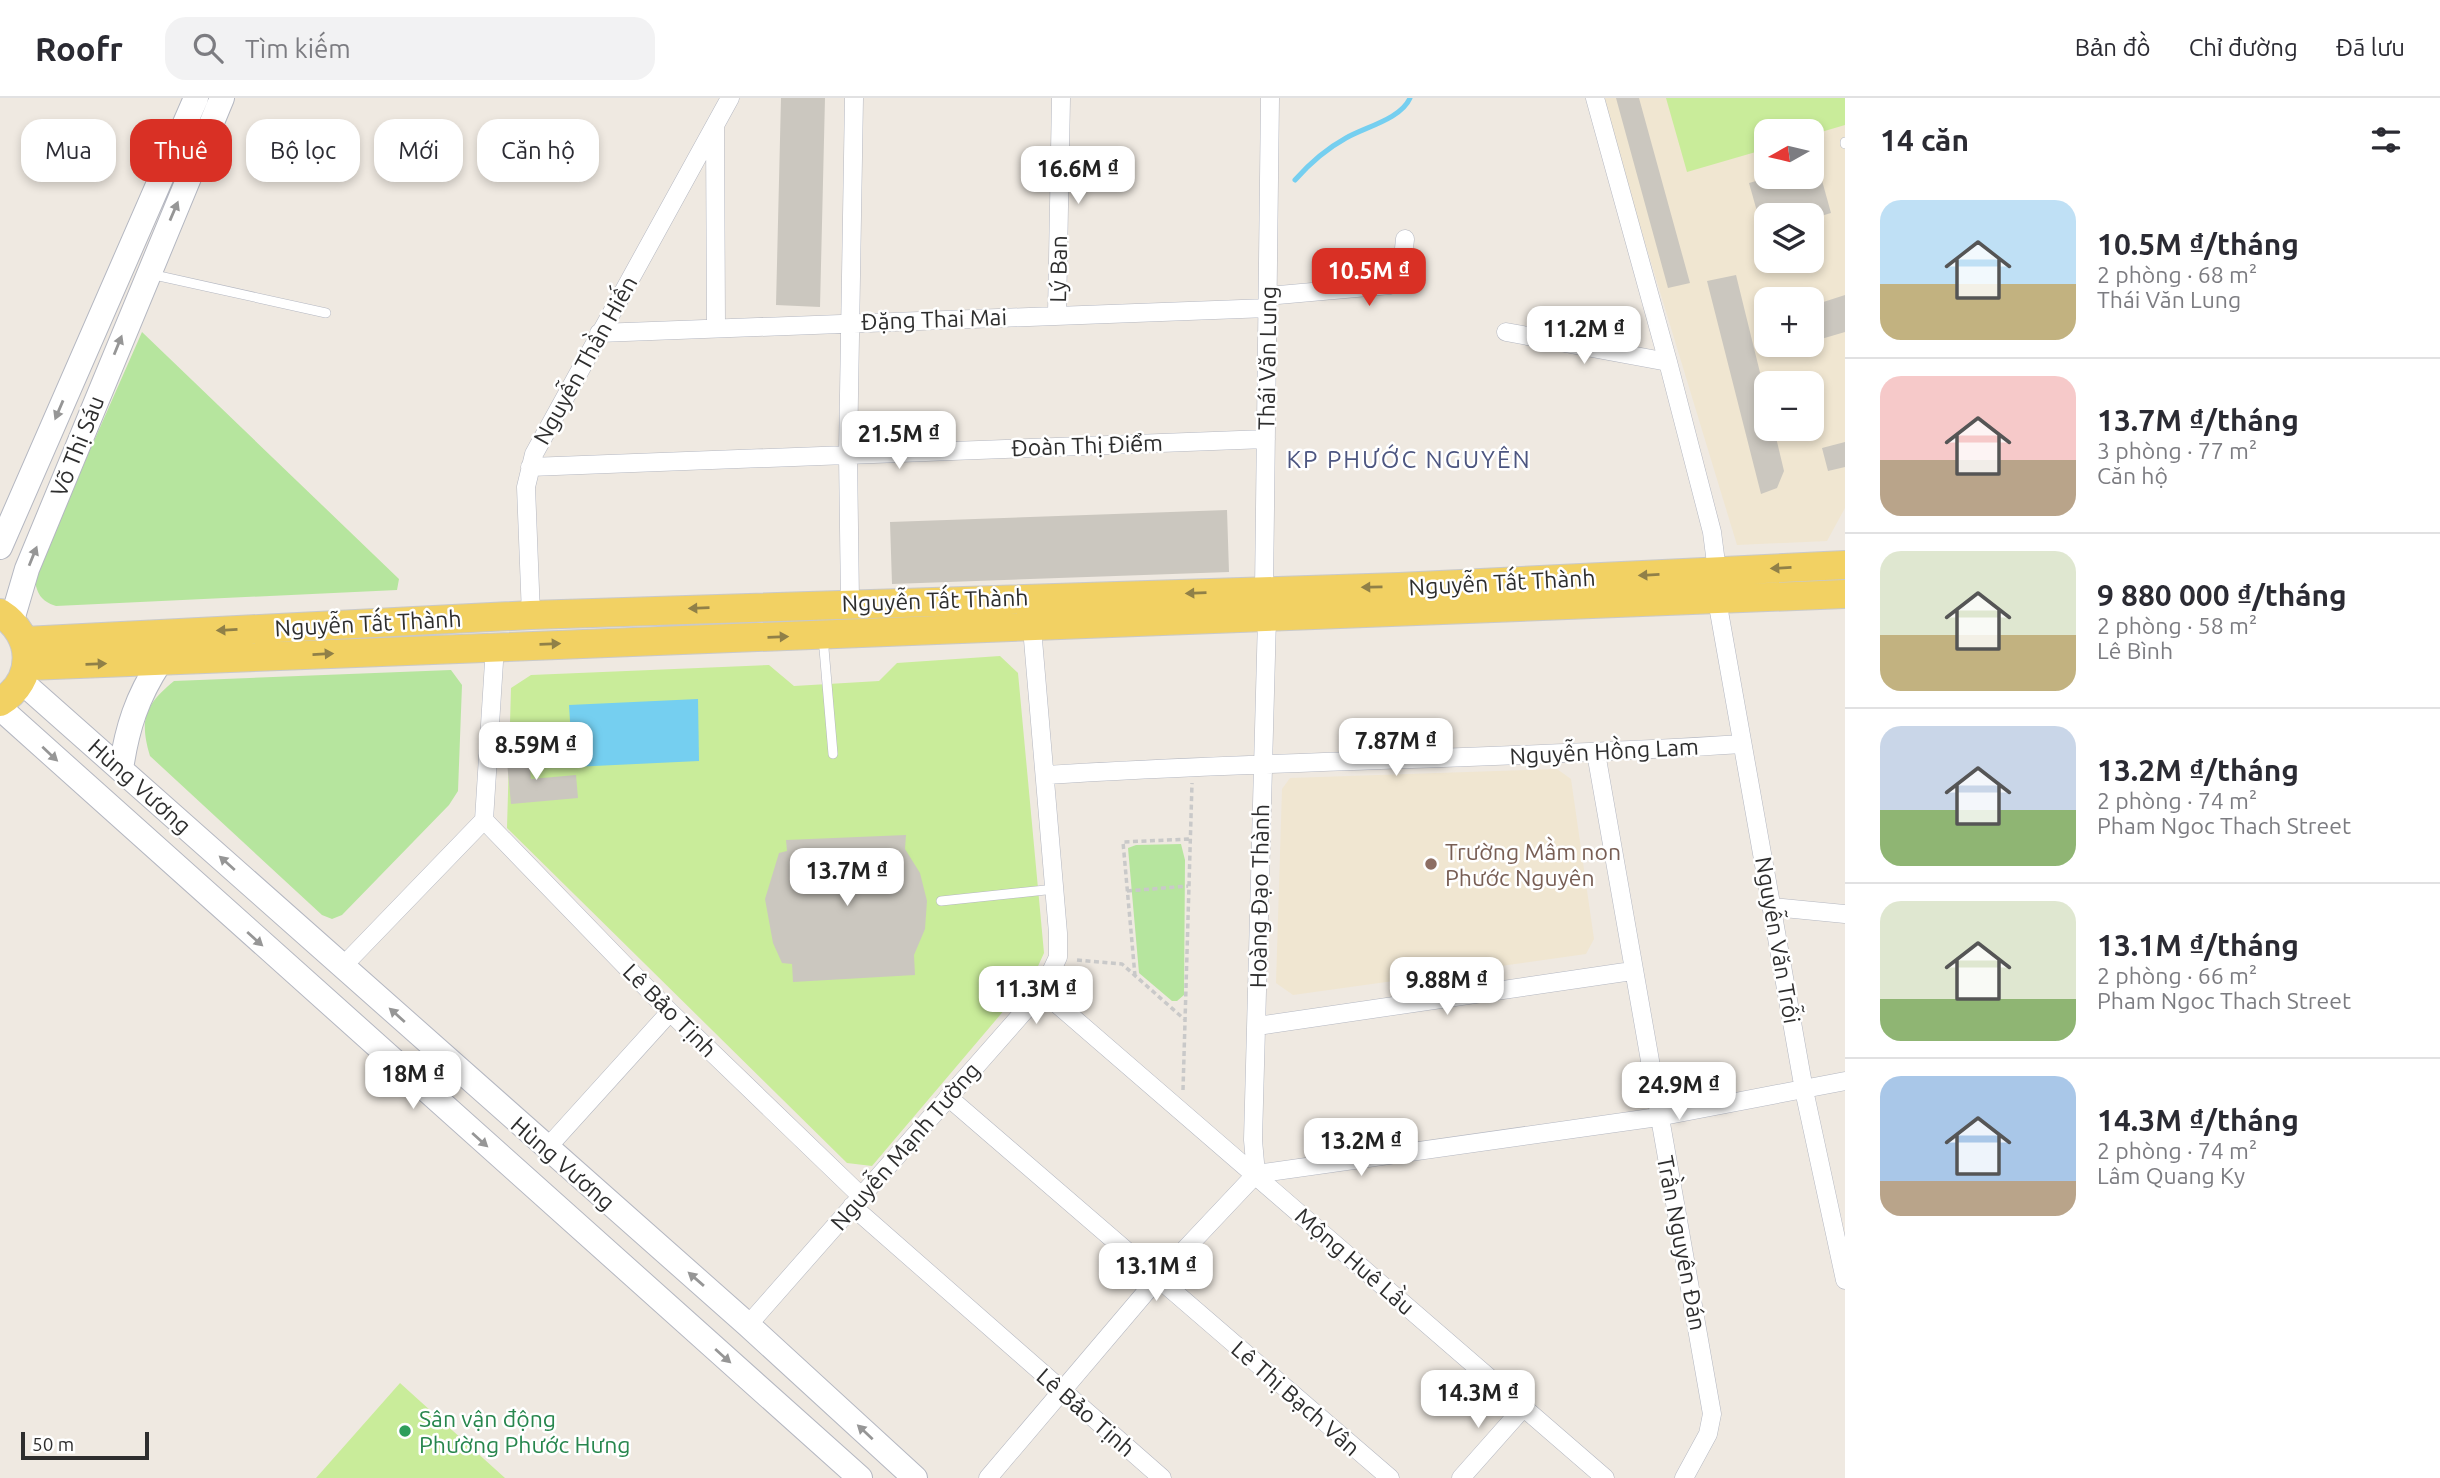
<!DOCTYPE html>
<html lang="vi">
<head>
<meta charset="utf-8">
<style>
  :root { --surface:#fff; --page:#f2f2f3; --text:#2b2b33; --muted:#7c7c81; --line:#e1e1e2; --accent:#d93025 }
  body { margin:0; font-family:Ubuntu,sans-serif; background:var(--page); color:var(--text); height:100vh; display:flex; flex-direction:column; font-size:26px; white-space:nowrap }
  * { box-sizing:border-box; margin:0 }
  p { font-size:23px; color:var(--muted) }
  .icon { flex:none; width:38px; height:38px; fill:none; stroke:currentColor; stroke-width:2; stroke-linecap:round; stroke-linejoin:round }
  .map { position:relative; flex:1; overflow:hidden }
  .sheet { display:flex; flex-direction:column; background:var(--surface); width:595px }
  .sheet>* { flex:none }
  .banner { position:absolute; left:21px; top:21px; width:665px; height:63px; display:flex; gap:14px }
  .needle { width:46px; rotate:262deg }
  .buttons { position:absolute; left:1754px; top:21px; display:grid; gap:14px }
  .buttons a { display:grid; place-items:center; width:70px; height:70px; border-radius:14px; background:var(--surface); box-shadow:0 4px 10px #0003; font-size:35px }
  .scale { position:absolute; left:21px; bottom:18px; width:128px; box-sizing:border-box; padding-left:7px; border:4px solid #2e2e2e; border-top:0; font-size:19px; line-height:24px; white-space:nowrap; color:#2e2e2e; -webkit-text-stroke:5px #fff; paint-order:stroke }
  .price { position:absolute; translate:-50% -60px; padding:0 16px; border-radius:14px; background:#fff; color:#222; font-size:23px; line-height:46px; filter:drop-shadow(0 2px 4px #0008) }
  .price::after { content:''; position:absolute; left:50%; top:42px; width:21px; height:16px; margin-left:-10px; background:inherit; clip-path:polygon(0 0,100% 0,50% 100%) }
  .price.selected { background:var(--accent); color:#fff }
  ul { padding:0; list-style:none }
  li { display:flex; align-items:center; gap:21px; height:175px; padding:0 35px }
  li+li { border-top:2px solid var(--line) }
  li span { display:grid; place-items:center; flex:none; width:196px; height:140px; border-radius:21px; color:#555 }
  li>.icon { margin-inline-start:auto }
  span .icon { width:84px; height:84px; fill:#fffc; stroke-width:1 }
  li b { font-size:30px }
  h2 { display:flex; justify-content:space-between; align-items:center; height:84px; padding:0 35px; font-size:30px }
  .pill { padding:0 24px; border-radius:21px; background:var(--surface); box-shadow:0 4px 10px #0003; font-size:24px; line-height:63px }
  .pill.selected { background:var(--accent); color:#fff }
  header { display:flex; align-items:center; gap:42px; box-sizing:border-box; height:98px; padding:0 35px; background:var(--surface); border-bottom:2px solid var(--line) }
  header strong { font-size:33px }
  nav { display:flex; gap:38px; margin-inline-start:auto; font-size:24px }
  .search { width:490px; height:63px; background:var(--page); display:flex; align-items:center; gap:18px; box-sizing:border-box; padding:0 24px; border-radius:21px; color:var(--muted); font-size:26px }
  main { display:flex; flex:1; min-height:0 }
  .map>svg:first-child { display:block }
  .education { fill:#f0e6d1; fill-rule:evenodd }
  .green { fill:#b6e59e }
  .pitch { fill:#c9ec9a }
  .water { fill:#75cff0 }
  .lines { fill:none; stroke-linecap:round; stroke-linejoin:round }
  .stream { stroke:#75cff0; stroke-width:5 }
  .building { fill:#cbc7bf }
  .service-casing { stroke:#b4b7c1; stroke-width:10 }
  .minor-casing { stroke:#b4b7c1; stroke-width:19 }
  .secondary-casing { stroke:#b4b7c1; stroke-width:26 }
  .primary-casing { stroke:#c9c9c9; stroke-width:30 }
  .path { stroke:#c9c9c9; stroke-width:3.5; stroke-dasharray:5 3.5; stroke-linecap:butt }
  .service { stroke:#fff; stroke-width:9 }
  .minor { stroke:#fff; stroke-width:18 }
  .secondary { stroke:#fff; stroke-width:24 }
  .primary { stroke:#f2d163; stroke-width:28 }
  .oneway { fill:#969696 }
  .oneway2 { fill:#908048 }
  .education-dot { fill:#8d6e63; stroke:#fff; stroke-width:2.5 }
  .leisure-dot { fill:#2e9e5b; stroke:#fff; stroke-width:2.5 }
  .labels { text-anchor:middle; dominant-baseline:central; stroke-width:5; stroke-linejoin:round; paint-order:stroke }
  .street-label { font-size:23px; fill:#2e2e2e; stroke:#fff }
  .education-label { font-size:23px; fill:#785e54; stroke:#fff; text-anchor:start }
  .leisure-label { font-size:23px; fill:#27864d; stroke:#fff; text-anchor:start }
  .neighbourhood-label { font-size:24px; letter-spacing:2px; fill:#4d5680; stroke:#fff }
</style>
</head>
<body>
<header>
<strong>Roofr</strong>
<div class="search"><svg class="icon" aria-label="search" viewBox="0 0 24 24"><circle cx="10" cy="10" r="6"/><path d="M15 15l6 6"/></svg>Tìm kiếm</div>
<nav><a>Bản đồ</a><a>Chỉ đường</a><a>Đã lưu</a></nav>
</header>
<main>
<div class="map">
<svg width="1845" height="1380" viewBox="0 0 1845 1380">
  <rect width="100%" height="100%" fill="#efe9e1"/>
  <path class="education" d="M1601 0H1845V410L1827 443 1737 447ZM1766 33H1811V79H1766ZM1766 117H1811V163H1766ZM1766 201H1811V247H1766ZM1766 285H1811V331H1766Z
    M1557 671 1571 681 1594 841 1586 856 1293 897 1276 885 1282 691 1290 680Z"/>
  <path class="green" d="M142 234 399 481 397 492 56 508C40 503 37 495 34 479Z
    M451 572 462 587 458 693 449 707 342 817 332 821 322 817 150 658C139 621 145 607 174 583Z
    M1181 746 1185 762 1184 897 1177 903H1172L1139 875 1128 750 1136 747Z"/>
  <path class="pitch" d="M1666 0H1845V27L1811 37V33H1766V51L1687 74Z
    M1000 558 1018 575 1044 855 1034 877 872 1068 847 1065 507 730 511 590 531 577 769 567 794 588 879 583 897 565Z
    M400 1285 505 1380H316Z"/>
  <path class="water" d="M698 601 699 663 573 669 569 607Z"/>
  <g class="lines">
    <path class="stream" d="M1295 82C1310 65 1326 51 1346 40 1365 29 1401 21 1410 0"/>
  </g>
  <path class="building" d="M781 0H825L820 209 776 207Z
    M1616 0H1639L1690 185 1668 190Z
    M1770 79H1821L1831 115 1811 121V117H1758L1749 85Z
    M1736 177 1766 299V331H1774L1784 373 1777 390 1761 396 1707 183Z
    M1845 197V234L1811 244V208Z
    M1845 344V369L1828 373 1822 350Z
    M1227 412 1229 474 892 486 890 424Z
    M528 652 531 681 576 677 578 700 511 706 506 654Z
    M906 737 905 751 920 775 927 803 925 831 914 857 915 877 793 884 792 866 782 865 773 845 765 801 779 755 787 753 786 742Z"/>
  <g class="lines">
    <g class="service-casing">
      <path id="service" d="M1845 44V46
        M150 176 326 215
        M823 539 833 656
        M941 803 1055 791"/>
    </g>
    <g class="minor-casing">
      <path id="minor" d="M1595 0 1668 264 1712 434 1717 473
        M715 29 716 228
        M1268 198 1390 187 1402 170 1405 141
        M1057 216 1061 0
        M1506 234 1668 264
        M599 235 1268 210
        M530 369 1266 341
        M1717 502 1804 992 1845 1182
        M850 504 848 356 854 0
        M531 517 526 389 534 356 730 0
        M1596 655 1712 1316 1708 1336 1684 1380
        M1046 677C1278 662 1511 661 1742 646
        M484 722 670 914 861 1098
        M1772 809 1845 816
        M343 868 484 722 495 548
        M1042 893 1605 1380
        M1257 928 1632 873
        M948 999 1390 1380
        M546 1051 670 914
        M1256 1076 1253 1042 1267 520 1264 492 1270 0
        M852 1108 1162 1380
        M748 1227 1042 893 1058 859V835L1032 530
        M988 1380 1157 1181 1256 1076 1658 1019 1845 983
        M1461 1380 1523 1310"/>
    </g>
    <g class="secondary-casing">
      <path id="secondary" d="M0 449 196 0
        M12 522 27 471 222 0
        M22 584 748 1227 915 1380
        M0 610 860 1380
        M121 671C127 630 137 599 160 564"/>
    </g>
    <g class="primary-casing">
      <path id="primary" d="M0 515C35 537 36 582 0 604
        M25 543 531 517 1399 489 1845 467
        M28 568 1845 496"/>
    </g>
    <path class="path" d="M1127 793 1188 788
      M1077 862 1122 866 1184 921
      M1135 878 1123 744 1190 741
      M1183 992 1192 685"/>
    <use href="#service" class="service"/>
    <use href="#minor" class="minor"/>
    <use href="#secondary" class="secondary"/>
    <use href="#primary" class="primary"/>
  </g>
  <defs><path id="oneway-solid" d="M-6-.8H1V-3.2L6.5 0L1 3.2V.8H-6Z" transform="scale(1.75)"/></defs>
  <g class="oneway">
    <use href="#oneway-solid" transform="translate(174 113) rotate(-67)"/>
    <use href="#oneway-solid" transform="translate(118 247) rotate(-68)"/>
    <use href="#oneway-solid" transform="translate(59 312) rotate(113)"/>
    <use href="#oneway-solid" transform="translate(33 458) rotate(-68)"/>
    <use href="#oneway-solid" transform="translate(50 656) rotate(43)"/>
    <use href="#oneway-solid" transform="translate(227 765) rotate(-138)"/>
    <use href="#oneway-solid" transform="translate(255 841) rotate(42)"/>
    <use href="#oneway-solid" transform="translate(397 917) rotate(-138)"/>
    <use href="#oneway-solid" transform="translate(480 1042) rotate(42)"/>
    <use href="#oneway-solid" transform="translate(696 1181) rotate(-139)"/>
    <use href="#oneway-solid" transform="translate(723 1258) rotate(42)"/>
    <use href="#oneway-solid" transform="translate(865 1334) rotate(-137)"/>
  </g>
  <g class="oneway2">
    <use href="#oneway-solid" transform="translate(1781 470) rotate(177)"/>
    <use href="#oneway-solid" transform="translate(1649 477) rotate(177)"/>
    <use href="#oneway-solid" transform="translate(1372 489) rotate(179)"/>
    <use href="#oneway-solid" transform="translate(1196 495) rotate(178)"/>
    <use href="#oneway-solid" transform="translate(699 510) rotate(178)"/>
    <use href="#oneway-solid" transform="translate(227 532) rotate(177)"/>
    <use href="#oneway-solid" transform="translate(778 539) rotate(-2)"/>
    <use href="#oneway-solid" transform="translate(550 546) rotate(-2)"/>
    <use href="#oneway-solid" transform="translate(323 556) rotate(-3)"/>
    <use href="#oneway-solid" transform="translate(96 566) rotate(-2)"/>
  </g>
  <circle class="education-dot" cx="1431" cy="766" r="7"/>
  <circle class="leisure-dot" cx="405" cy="1333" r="7"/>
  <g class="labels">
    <g class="street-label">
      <text transform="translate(1058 171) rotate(-89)">Lý Ban</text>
      <text transform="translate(934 221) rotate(-2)">Đặng Thai Mai</text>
      <text transform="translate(1267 260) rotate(-89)">Thái Văn Lung</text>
      <text transform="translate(585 262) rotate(-61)">Nguyễn Thần Hiến</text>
      <text transform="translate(1087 347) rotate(-2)">Đoàn Thị Điểm</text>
      <text transform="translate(77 348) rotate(-68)">Võ Thị Sáu</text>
      <text transform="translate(1502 484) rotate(-3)">Nguyễn Tất Thành</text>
      <text transform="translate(935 502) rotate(-2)">Nguyễn Tất Thành</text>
      <text transform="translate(368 525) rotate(-3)">Nguyễn Tất Thành</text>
      <text transform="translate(1604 653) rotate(-3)">Nguyễn Hồng Lam</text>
      <text transform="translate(140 688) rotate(42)">Hùng Vương</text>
      <text transform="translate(1259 798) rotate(-89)">Hoàng Đạo Thành</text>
      <text transform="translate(1778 842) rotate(80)">Nguyễn Văn Trỗi</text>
      <text transform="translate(670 912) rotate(45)">Lê Bảo Tịnh</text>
      <text transform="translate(905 1048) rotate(-49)">Nguyễn Mạnh Tường</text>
      <text transform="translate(563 1065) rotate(41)">Hùng Vương</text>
      <text transform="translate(1682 1145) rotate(79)">Trần Nguyên Đán</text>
      <text transform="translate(1355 1163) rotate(41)">Mộng Huê Lầu</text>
      <text transform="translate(1296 1300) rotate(41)">Lê Thị Bạch Vân</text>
      <text transform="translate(1086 1314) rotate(41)">Lê Bảo Tịnh</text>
    </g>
    <g class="education-label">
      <text x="1445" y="753">Trường Mầm non<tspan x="1445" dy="26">Phước Nguyên</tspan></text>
    </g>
    <g class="leisure-label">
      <text x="419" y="1320">Sân vận động<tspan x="419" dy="26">Phường Phước Hưng</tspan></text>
    </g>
    <g class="neighbourhood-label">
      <text x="1409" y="361">KP PHƯỚC NGUYÊN</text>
    </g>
  </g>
</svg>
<div class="buttons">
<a><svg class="needle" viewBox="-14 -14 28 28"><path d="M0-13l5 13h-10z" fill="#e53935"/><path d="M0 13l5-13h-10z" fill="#7c7c81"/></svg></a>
<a><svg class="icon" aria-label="layers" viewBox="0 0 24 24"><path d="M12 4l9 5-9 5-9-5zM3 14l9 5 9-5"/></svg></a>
<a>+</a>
<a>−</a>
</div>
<div class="scale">50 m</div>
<b class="price" style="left:1078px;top:108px">16.6M ₫</b>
<b class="price selected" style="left:1369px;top:210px">10.5M ₫</b>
<b class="price" style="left:1584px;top:268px">11.2M ₫</b>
<b class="price" style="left:899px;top:373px">21.5M ₫</b>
<b class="price" style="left:1396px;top:680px">7.87M ₫</b>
<b class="price" style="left:536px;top:684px">8.59M ₫</b>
<b class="price" style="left:847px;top:810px">13.7M ₫</b>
<b class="price" style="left:1447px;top:919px">9.88M ₫</b>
<b class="price" style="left:1036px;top:928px">11.3M ₫</b>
<b class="price" style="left:413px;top:1013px">18M ₫</b>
<b class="price" style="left:1679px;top:1024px">24.9M ₫</b>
<b class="price" style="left:1361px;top:1080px">13.2M ₫</b>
<b class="price" style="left:1156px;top:1205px">13.1M ₫</b>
<b class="price" style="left:1478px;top:1332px">14.3M ₫</b>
<div class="banner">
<a class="pill">Mua</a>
<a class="pill selected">Thuê</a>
<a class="pill">Bộ lọc</a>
<a class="pill">Mới</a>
<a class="pill">Căn hộ</a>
</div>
</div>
<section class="sheet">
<h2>14 căn<svg class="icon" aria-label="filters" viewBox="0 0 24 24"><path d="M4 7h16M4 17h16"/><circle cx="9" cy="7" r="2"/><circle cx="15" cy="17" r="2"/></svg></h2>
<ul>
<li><span style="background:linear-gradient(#bfe0f5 60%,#c2b280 0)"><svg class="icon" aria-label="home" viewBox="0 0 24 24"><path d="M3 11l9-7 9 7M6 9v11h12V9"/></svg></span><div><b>10.5M ₫/tháng</b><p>2 phòng · 68 m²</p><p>Thái Văn Lung</p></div></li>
<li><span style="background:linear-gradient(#f6c9c9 60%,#b9a48a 0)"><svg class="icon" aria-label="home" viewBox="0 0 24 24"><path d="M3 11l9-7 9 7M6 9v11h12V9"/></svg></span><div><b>13.7M ₫/tháng</b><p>3 phòng · 77 m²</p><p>Căn hộ</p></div></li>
<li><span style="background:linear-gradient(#dfe7d0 60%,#c2b280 0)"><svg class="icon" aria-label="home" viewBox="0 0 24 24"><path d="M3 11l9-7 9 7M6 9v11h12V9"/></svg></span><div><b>9 880 000 ₫/tháng</b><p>2 phòng · 58 m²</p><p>Lê Bình</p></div></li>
<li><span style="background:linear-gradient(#c9d6e8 60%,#8fb573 0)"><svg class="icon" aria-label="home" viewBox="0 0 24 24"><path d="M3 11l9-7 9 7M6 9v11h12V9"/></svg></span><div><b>13.2M ₫/tháng</b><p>2 phòng · 74 m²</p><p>Pham Ngoc Thach Street</p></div></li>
<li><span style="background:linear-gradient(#dfe7d0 70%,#8fb573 0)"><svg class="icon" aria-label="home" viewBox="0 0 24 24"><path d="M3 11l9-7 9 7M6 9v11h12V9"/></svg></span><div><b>13.1M ₫/tháng</b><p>2 phòng · 66 m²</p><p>Pham Ngoc Thach Street</p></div></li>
<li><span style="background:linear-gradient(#a9c7e8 75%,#b9a48a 0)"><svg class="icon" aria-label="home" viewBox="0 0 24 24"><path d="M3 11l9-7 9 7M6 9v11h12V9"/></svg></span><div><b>14.3M ₫/tháng</b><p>2 phòng · 74 m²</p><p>Lâm Quang Ky</p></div></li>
</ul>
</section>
</main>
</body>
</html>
